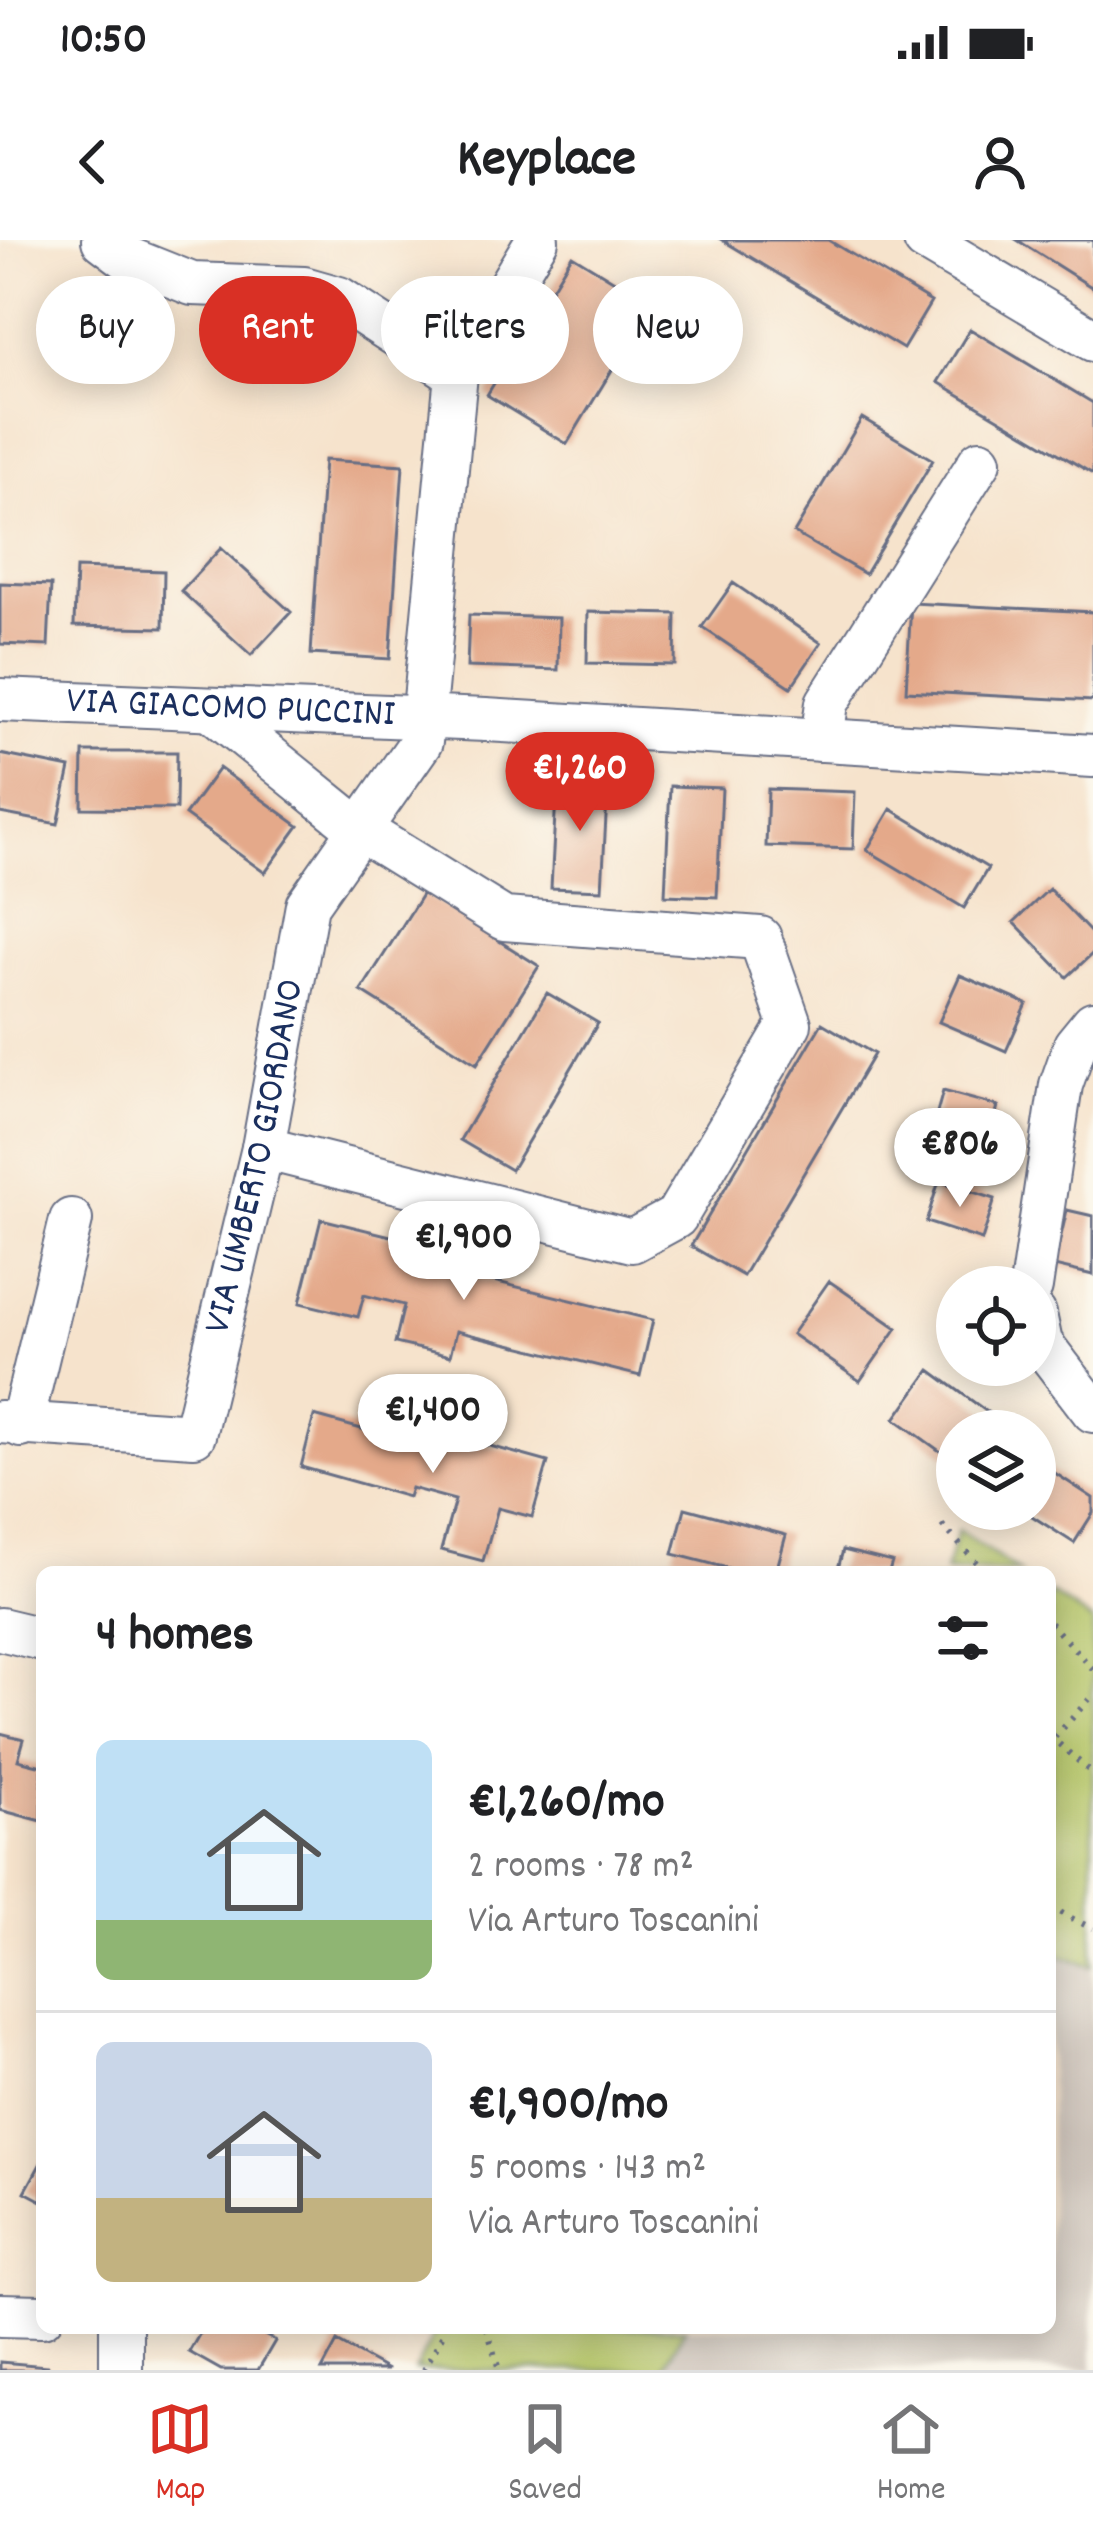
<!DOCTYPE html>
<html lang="en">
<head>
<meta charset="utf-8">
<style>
  :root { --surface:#fff; --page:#f6f6f6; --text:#202124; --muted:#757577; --line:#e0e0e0; --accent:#d93025 }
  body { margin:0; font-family:Dekko,sans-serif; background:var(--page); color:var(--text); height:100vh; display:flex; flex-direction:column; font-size:45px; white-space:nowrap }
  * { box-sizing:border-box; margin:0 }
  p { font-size:39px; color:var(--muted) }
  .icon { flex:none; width:66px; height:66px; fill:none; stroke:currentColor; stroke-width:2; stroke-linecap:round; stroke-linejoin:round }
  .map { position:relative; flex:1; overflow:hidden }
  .side { position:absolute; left:36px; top:1326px; width:1020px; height:768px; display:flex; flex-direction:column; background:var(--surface); border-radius:18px; box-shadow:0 6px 30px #0003 }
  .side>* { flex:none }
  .banner { position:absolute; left:36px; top:36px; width:1023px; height:108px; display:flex; gap:24px }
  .buttons { position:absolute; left:936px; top:1026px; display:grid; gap:24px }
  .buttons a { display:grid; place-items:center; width:120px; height:120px; border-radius:50%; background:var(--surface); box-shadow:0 6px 30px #0003; font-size:60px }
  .price { position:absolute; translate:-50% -102px; padding:0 27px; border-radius:42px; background:#fff; color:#222; font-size:39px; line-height:78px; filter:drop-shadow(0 3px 6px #0008) }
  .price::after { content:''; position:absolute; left:50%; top:72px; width:36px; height:27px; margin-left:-18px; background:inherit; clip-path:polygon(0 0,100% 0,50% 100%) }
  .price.current { background:var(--accent); color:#fff }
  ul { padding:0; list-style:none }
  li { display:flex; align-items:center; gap:36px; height:300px; padding:0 60px }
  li+li { border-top:3px solid var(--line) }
  li span { display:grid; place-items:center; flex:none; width:336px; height:240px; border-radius:18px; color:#555 }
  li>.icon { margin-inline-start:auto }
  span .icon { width:144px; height:144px; fill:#fffc; stroke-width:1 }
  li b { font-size:51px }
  h2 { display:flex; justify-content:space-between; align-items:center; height:144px; padding:0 60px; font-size:51px }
  .pill { padding:0 42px; border-radius:54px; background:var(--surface); box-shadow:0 6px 30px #0003; font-size:42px; line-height:108px }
  .pill.current { background:var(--accent); color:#fff }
  .status { display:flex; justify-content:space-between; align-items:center; height:84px; padding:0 60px; background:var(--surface); direction:ltr }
  .status svg { height:33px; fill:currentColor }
  header { display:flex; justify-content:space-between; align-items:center; height:156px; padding:0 60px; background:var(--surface); font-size:54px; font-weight:800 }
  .menu { display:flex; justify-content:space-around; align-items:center; height:168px; border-top:3px solid var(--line); background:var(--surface); font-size:33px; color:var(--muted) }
  .menu a { display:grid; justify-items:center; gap:6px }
  .menu .current { color:var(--accent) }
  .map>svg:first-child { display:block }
  .industrial { fill:#ccc2b9 }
  .green { fill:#b4c467; stroke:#687a62; stroke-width:3 }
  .building { fill:#e4a98a }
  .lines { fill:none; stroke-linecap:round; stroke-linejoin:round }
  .minor-casing { stroke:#686e84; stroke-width:46 }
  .path { stroke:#686e84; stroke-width:6; stroke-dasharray:3 9; stroke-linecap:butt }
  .minor { stroke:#fff; stroke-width:42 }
  .labels { text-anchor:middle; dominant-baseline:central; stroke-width:9; stroke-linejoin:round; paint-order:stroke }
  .street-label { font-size:39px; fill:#1b2f5e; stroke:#fbf7ec }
</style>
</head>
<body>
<div class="status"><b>10:50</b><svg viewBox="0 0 49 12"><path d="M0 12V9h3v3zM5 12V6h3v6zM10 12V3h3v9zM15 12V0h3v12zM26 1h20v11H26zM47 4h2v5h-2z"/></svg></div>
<header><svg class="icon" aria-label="back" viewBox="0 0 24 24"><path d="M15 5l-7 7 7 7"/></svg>Keyplace<svg class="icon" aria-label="person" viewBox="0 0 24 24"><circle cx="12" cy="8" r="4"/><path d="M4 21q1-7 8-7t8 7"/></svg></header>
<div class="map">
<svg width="1093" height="2130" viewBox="0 0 1093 2130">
  <rect width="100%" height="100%" fill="#fbf7ec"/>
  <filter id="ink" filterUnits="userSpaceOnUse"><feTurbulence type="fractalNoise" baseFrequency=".00833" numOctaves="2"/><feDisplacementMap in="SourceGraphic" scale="24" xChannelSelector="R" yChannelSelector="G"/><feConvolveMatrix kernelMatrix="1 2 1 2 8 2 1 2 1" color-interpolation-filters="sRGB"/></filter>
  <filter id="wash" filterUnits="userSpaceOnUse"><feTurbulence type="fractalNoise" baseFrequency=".004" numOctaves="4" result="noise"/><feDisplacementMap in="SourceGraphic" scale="48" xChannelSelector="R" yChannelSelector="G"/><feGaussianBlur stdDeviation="2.7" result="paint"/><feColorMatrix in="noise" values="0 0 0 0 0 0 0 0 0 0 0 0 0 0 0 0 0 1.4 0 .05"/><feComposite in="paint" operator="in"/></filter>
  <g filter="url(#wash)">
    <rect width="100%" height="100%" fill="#f6e3cc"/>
    <path class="industrial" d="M1050 1712 1093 1726V2130H663L685 2088H1050Z"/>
    <path class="green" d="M958 1290 1019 1332H945Z
      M1050 1353 1093 1382V1726L1050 1712Z
      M437 2088H685L663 2130H415Z"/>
    <g id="blocks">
      <path class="building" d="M722 0H828L931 62 903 109Z
        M1017 0H1093V48Z
        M572 15 652 64 567 204 487 155Z
        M970 89 1093 163V234L938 142Z
        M862 178 933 220 865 334 794 293Z
        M324 220 403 225 390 419 311 414Z
        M221 308 291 372 251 415 181 351Z
        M76 328 164 331 163 388 74 386Z
        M0 343 51 345 48 406 0 404Z
        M733 343 821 403 791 447 702 387Z
        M911 363 1093 372V461L906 451Z
        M588 372 676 374 675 425 587 423Z
        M469 375 559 378 558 430 467 427Z
        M83 512H177L176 569 82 568Z
        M0 514 70 528 58 584 0 573Z
        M219 528 299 586 265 633 185 575Z
        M557 538 608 540 602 650 551 648Z
        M670 546 722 548 717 657 665 655Z
        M768 549 855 552 853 609 766 606Z
        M891 569 988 628 964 668 867 610Z
        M1049 649 1093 695V713L1067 737 1014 682Z
        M423 653 539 726 477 824 361 751Z
        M960 735 1027 764 1006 811 939 782Z
        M547 753 598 783 511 930 460 900Z
        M822 783 874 814 743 1036 691 1006Z
        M943 851 998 866 984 917 929 901Z
        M939 941 995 959 982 1000 926 982Z
        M1067 970 1093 976V1035L1054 1026Z
        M321 979 420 1003 415 1022 653 1080 640 1136 456 1091 450 1116 395 1103 404 1065 364 1055 358 1077 300 1063Z
        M829 1041 897 1088 860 1141 792 1094Z
        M930 1130 990 1174 977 1191H957L955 1222 895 1179Z
        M314 1176 438 1210 443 1193 548 1222 532 1277 498 1268 483 1321 441 1310 455 1260 411 1248 408 1257 301 1227Z
        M1035 1220 1093 1258V1273L1074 1303 1021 1269H1035Z
        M685 1268 786 1295 776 1332H743L673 1314Z
        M843 1310 892 1322 889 1332H837Z
        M0 1493 24 1499 18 1520 42 1526V1581L0 1570Z
        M42 1921V1961L25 1952Z
        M203 2088H252L275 2101 258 2130H221L189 2112Z
        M337 2102 388 2130H322Z
        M0 2122 48 2126 47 2130H0Z"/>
    </g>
  </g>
  <g filter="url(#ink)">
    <use href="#blocks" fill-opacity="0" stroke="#686e84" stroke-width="3"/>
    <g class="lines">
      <g class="minor-casing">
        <g id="minor">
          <path d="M103 0 127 18 192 44 304 48 339 58 456 134"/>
          <path d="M925 0 1093 100"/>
          <path id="s1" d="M0 460 486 480 1093 516"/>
          <path d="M212 470 359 589 504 679 760 698 790 784 676 977 632 1001 263 908"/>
          <path d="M822 500 827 463 980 221"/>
          <path d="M1031 1047 1061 845 1075 805 1093 783"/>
          <path d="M1035 1074 1041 1103 1093 1171"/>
          <path id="s2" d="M0 1182 194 1195 263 908 307 665 421 502 456 134 537 0"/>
          <path d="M21 1186 71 980"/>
          <path d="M0 1389 42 1399"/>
          <path d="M0 2075 42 2076"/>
          <path d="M121 2130V2088"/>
        </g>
      </g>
      <path class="path" d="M942 1285 985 1332
        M1050 1383 1093 1429
        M1050 1496 1093 1534
        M1055 1497 1093 1455
        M1050 1667 1093 1689
        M487 2088 499 2130
        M424 2130 446 2088"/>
      <use href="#minor" class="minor"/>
    </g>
  </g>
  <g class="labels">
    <g class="street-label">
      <text stroke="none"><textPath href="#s1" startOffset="231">VIA GIACOMO PUCCINI</textPath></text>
      <text stroke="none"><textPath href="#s2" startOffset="480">VIA UMBERTO GIORDANO</textPath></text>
    </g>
  </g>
</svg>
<div class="buttons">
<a><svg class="icon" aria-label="locate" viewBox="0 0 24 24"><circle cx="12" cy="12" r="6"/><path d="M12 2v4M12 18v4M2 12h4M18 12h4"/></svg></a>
<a><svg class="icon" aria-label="layers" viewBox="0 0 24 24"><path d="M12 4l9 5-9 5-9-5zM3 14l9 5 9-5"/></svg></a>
</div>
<b class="price current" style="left:580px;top:594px">€1,260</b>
<b class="price" style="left:960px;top:970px">€806</b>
<b class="price" style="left:464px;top:1063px">€1,900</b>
<b class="price" style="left:433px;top:1236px">€1,400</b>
<div class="banner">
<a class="pill">Buy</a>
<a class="pill current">Rent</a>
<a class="pill">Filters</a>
<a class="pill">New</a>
</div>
<section class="side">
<h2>4 homes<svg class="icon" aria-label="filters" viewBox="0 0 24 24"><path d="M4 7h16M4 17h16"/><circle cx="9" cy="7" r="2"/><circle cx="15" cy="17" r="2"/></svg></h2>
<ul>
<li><span style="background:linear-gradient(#bfe0f5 75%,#8fb573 0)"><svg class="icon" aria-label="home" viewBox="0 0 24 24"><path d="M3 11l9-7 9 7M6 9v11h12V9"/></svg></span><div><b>€1,260/mo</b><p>2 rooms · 78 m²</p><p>Via Arturo Toscanini</p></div></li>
<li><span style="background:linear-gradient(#c9d6e8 65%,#c2b280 0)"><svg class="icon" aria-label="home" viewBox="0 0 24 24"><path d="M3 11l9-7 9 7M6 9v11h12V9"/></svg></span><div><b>€1,900/mo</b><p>5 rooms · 143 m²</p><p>Via Arturo Toscanini</p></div></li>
</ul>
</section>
</div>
<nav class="menu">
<a class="current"><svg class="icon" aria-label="map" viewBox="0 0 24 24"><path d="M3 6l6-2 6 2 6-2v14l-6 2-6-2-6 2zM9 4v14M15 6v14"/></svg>Map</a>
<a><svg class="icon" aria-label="saved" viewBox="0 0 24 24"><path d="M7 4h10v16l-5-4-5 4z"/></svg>Saved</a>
<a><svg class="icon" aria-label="home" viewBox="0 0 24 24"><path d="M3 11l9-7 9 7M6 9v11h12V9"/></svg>Home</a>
</nav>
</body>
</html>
